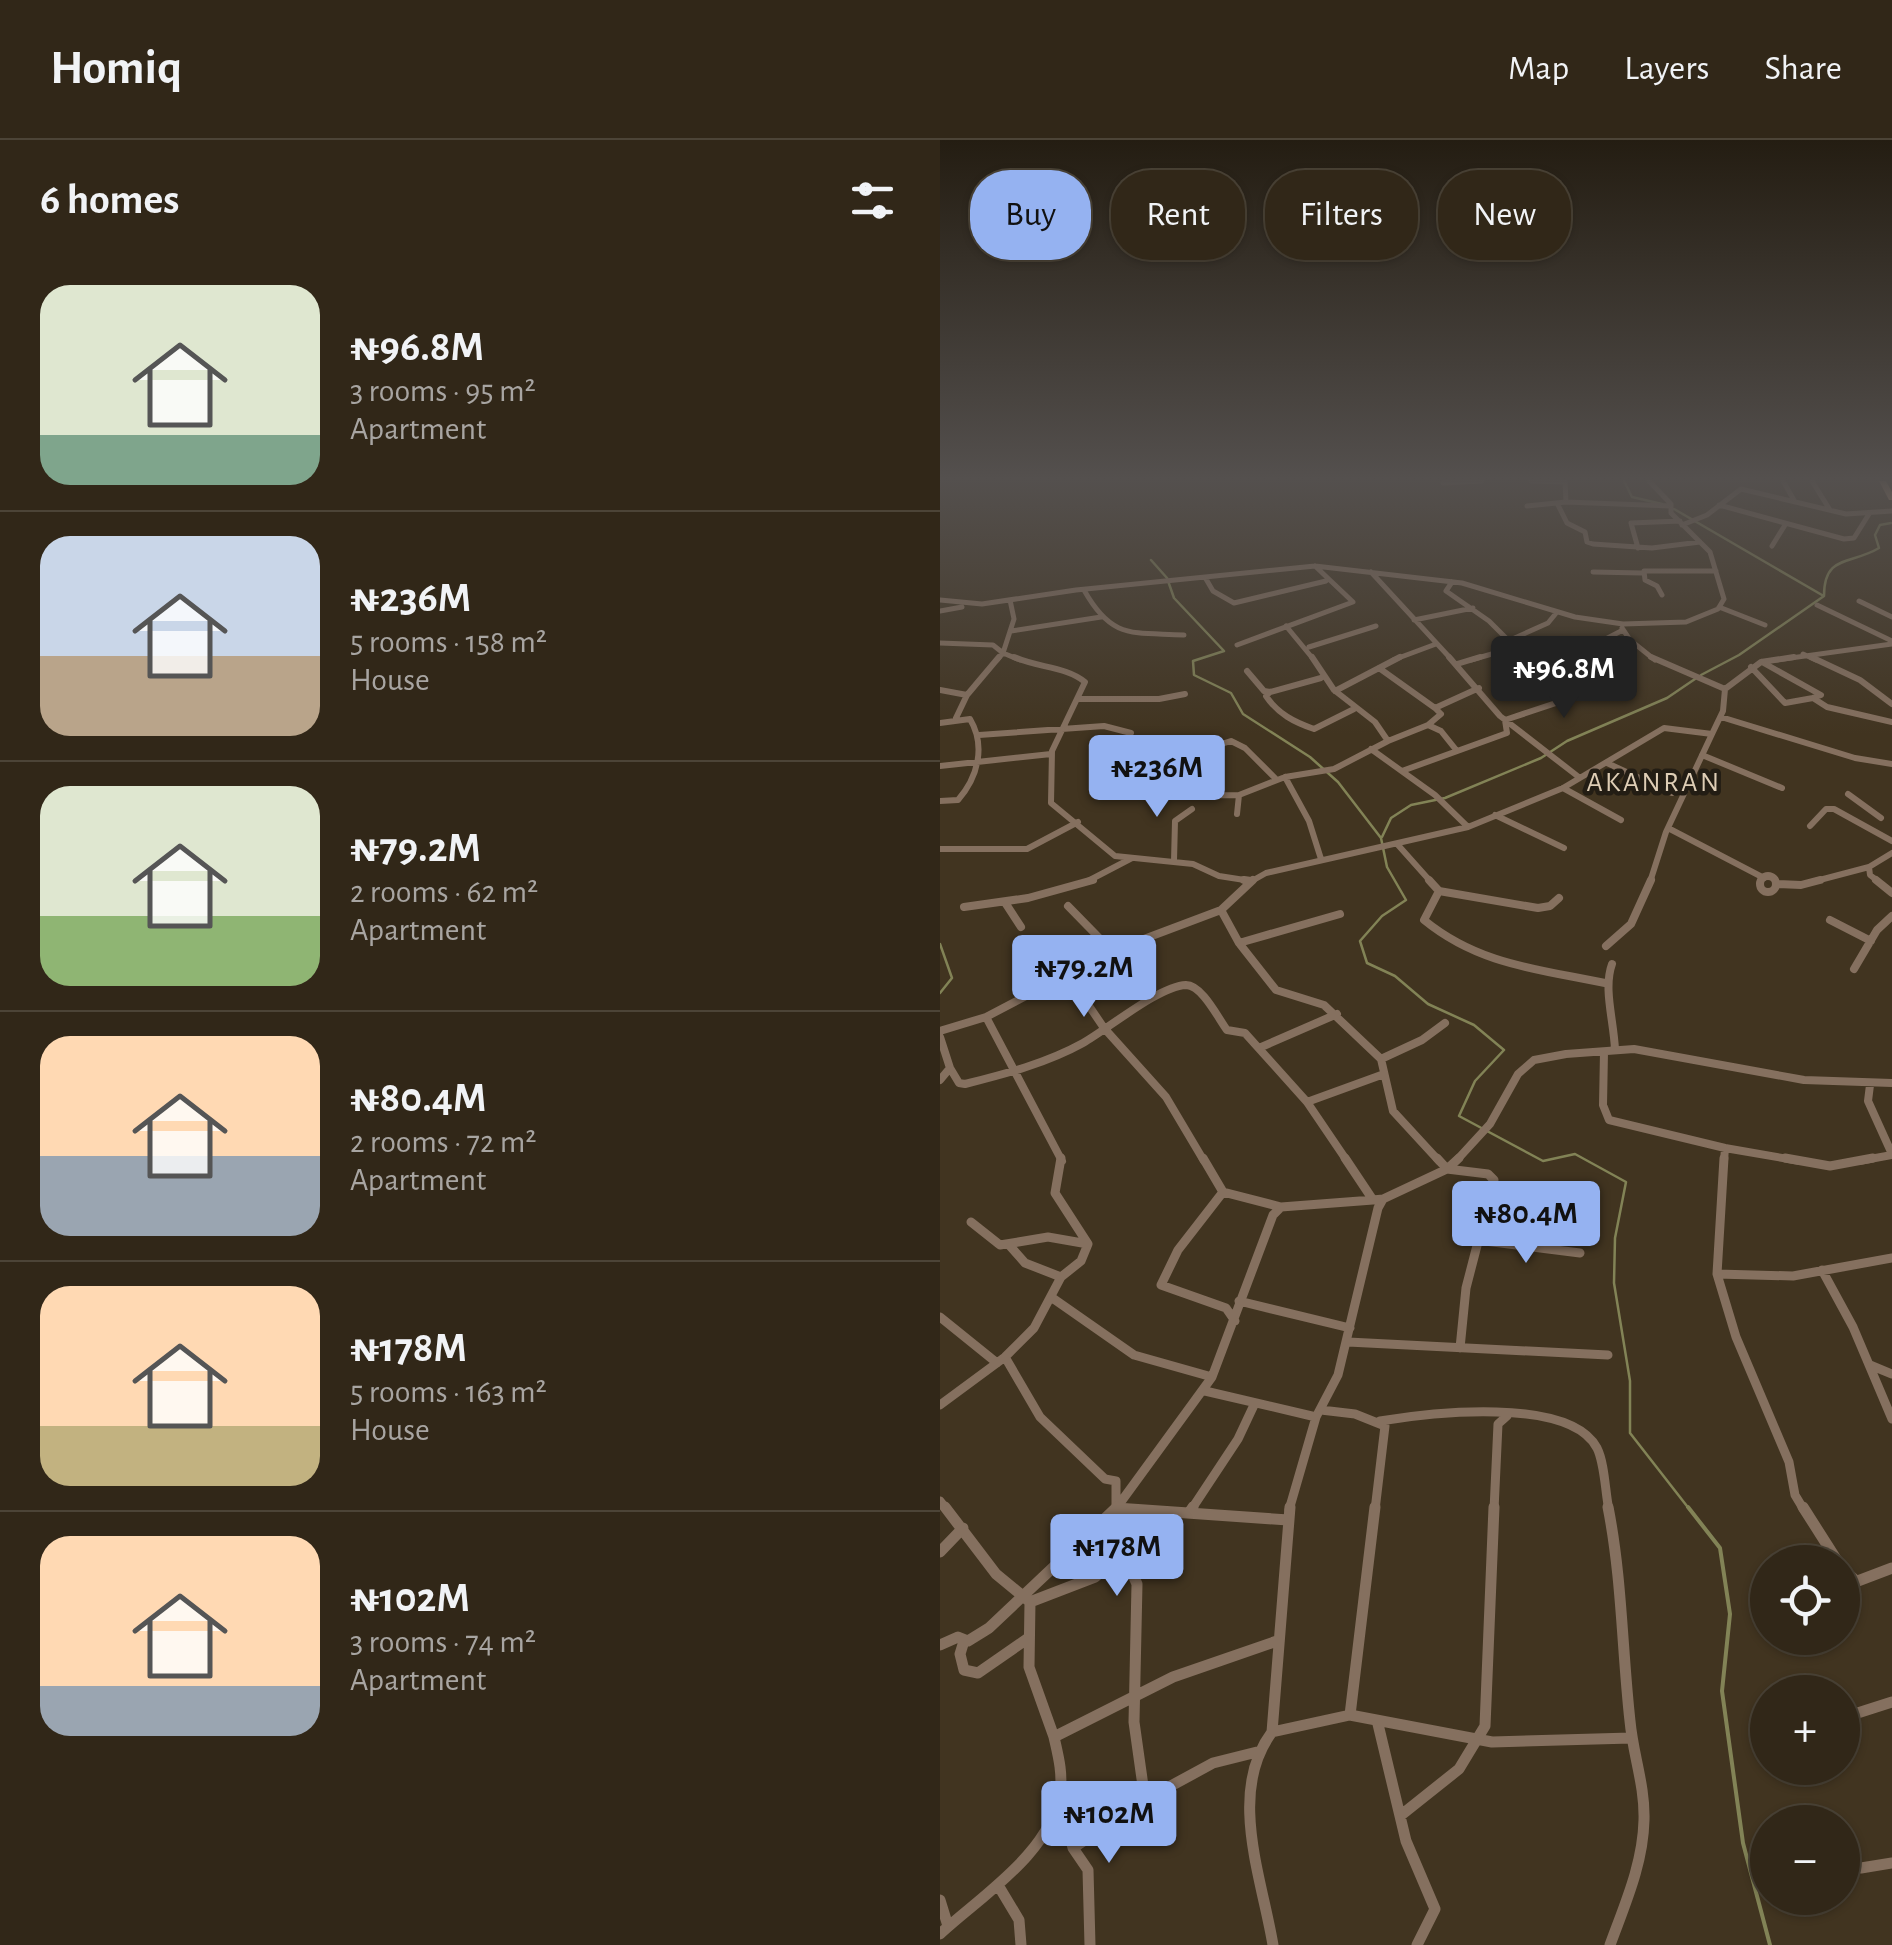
<!DOCTYPE html>
<html lang="en">
<head>
<meta charset="utf-8">
<style>
  :root { --surface:#312718; --page:#392f21; --text:#f1f3f6; --muted:#a8a5a2; --line:#4c4437; --accent:#95b2f1 }
  body { margin:0; font-family:"Alegreya Sans",sans-serif; background:var(--page); color:var(--text); height:100vh; display:flex; flex-direction:column; font-size:38px; white-space:nowrap }
  * { box-sizing:border-box; margin:0 }
  p { font-size:32px; color:var(--muted) }
  .icon { flex:none; width:55px; height:55px; fill:none; stroke:currentColor; stroke-width:2; stroke-linecap:round; stroke-linejoin:round }
  .map { position:relative; flex:1; overflow:hidden }
  .side { display:flex; flex-direction:column; background:var(--surface); width:940px }
  .side>* { flex:none }
  .top-card { position:absolute; left:30px; top:30px; width:770px; height:90px; display:flex; gap:20px }
  .tools { position:absolute; left:810px; top:1405px; display:grid; gap:20px }
  .tools a { display:grid; place-items:center; width:110px; height:110px; border-radius:50%; background:var(--surface); box-shadow:0 2px 8px #0004,0 0 0 2px var(--line); font-size:50px }
  .price { position:absolute; translate:-50% -85px; padding:0 22px; border-radius:10px; background:var(--accent); color:#111; font-size:32px; line-height:65px; filter:drop-shadow(0 2px 5px #0008) }
  .price::after { content:''; position:absolute; left:50%; top:60px; width:30px; height:22px; margin-left:-15px; background:inherit; clip-path:polygon(0 0,100% 0,50% 100%) }
  .price.active { background:#222; color:#fff }
  ul { padding:0; list-style:none }
  li { display:flex; align-items:center; gap:30px; height:250px; padding:0 40px }
  li+li { border-top:2px solid var(--line) }
  li span { display:grid; place-items:center; flex:none; width:280px; height:200px; border-radius:30px; color:#555 }
  li>.icon { margin-inline-start:auto }
  span .icon { width:120px; height:120px; fill:#fffc; stroke-width:1 }
  li b { font-size:42px }
  h2 { display:flex; justify-content:space-between; align-items:center; height:120px; padding:0 40px; font-size:42px }
  .tag { padding:0 35px; border-radius:40px; background:var(--surface); box-shadow:0 2px 8px #0004,0 0 0 2px var(--line); font-size:35px; line-height:90px }
  .tag.active { background:var(--accent); color:#111 }
  header { display:flex; align-items:center; gap:60px; box-sizing:border-box; height:140px; padding:0 50px; background:var(--surface); border-bottom:2px solid var(--line) }
  header strong { font-size:48px }
  nav { display:flex; gap:55px; margin-inline-start:auto; font-size:35px }
  main { display:flex; flex:1; min-height:0 }
  .map>svg:first-child { display:block }
  .lines { fill:none; stroke-linecap:round; stroke-linejoin:round }
  .stream-far1 { stroke:#828356; stroke-width:2.5 }
  .stream { stroke:#828356; stroke-width:4 }
  .minor-far4 { stroke:#85705f; stroke-width:5 }
  .minor-far3 { stroke:#85705f; stroke-width:6 }
  .minor-far2 { stroke:#85705f; stroke-width:8 }
  .minor-far1 { stroke:#85705f; stroke-width:9 }
  .minor { stroke:#85705f; stroke-width:11 }
  .trunk { fill:#e2b28c; fill-rule:evenodd }
  .labels { text-anchor:middle; dominant-baseline:central; stroke-width:9; stroke-linejoin:round; paint-order:stroke }
  .far-quarter-label { font-size:28px; letter-spacing:2.5px; fill:#decdb5; stroke:#231d14 }
</style>
</head>
<body>
<header>
<strong>Homiq</strong>
<nav><a>Map</a><a>Layers</a><a>Share</a></nav>
</header>
<main>
<section class="side">
<h2>6 homes<svg class="icon" aria-label="filters" viewBox="0 0 24 24"><path d="M4 7h16M4 17h16"/><circle cx="9" cy="7" r="2"/><circle cx="15" cy="17" r="2"/></svg></h2>
<ul>
<li><span style="background:linear-gradient(#dfe7d0 75%,#7fa58c 0)"><svg class="icon" aria-label="home" viewBox="0 0 24 24"><path d="M3 11l9-7 9 7M6 9v11h12V9"/></svg></span><div><b>₦96.8M</b><p>3 rooms · 95 m²</p><p>Apartment</p></div></li>
<li><span style="background:linear-gradient(#c9d6e8 60%,#b9a48a 0)"><svg class="icon" aria-label="home" viewBox="0 0 24 24"><path d="M3 11l9-7 9 7M6 9v11h12V9"/></svg></span><div><b>₦236M</b><p>5 rooms · 158 m²</p><p>House</p></div></li>
<li><span style="background:linear-gradient(#dfe7d0 65%,#8fb573 0)"><svg class="icon" aria-label="home" viewBox="0 0 24 24"><path d="M3 11l9-7 9 7M6 9v11h12V9"/></svg></span><div><b>₦79.2M</b><p>2 rooms · 62 m²</p><p>Apartment</p></div></li>
<li><span style="background:linear-gradient(#ffd9b3 60%,#9aa5b1 0)"><svg class="icon" aria-label="home" viewBox="0 0 24 24"><path d="M3 11l9-7 9 7M6 9v11h12V9"/></svg></span><div><b>₦80.4M</b><p>2 rooms · 72 m²</p><p>Apartment</p></div></li>
<li><span style="background:linear-gradient(#ffd9b3 70%,#c2b280 0)"><svg class="icon" aria-label="home" viewBox="0 0 24 24"><path d="M3 11l9-7 9 7M6 9v11h12V9"/></svg></span><div><b>₦178M</b><p>5 rooms · 163 m²</p><p>House</p></div></li>
<li><span style="background:linear-gradient(#ffd9b3 75%,#9aa5b1 0)"><svg class="icon" aria-label="home" viewBox="0 0 24 24"><path d="M3 11l9-7 9 7M6 9v11h12V9"/></svg></span><div><b>₦102M</b><p>3 rooms · 74 m²</p><p>Apartment</p></div></li>
</ul>
</section>
<div class="map">
<svg width="952" height="1805" viewBox="0 0 952 1805">
  <rect width="100%" height="100%" fill="#413420"/>
  <g class="lines">
    <path class="stream-far1" d="M684 341 692 357 722 364
      M734 369 882 455
      M211 420 227 438 234 458 284 511 253 521 254 535 291 553 303 574 370 617 398 642 441 698 447 727 466 760 442 776 420 801 427 823 455 836 488 864 534 885 564 910 535 941 519 976 603 1021 635 1014 686 1042 675 1098 674 1143 690 1241V1293L750 1370
      M761 535 799 515 884 456C884 414 911 425 939 408L935 395 940 385 951 383
      M442 697 451 678 471 665 505 658 601 618 627 601 727 558 755 539
      M0 804 12 838 0 853"/>
    <path class="stream" d="M748 1367 780 1408 790 1474 782 1551 803 1703 830 1805"/>
    <path class="minor-far4" d="M591 341 625 342
      M843 341 855 362
      M872 341 890 370
      M503 343 542 341
      M626 362 731 366
      M617 363 627 383 645 392 647 402 653 404 712 408 760 402
      M779 365 904 399 914 398 929 374
      M587 366 626 362 625 341
      M742 385 767 375 801 349 906 374 952 371
      M832 406 845 385
      M698 408 691 383 740 381
      M431 432 512 520
      M653 432 702 433
      M266 439 273 451 294 463 386 441
      M512 442 506 451 549 481 588 520
      M144 450C172 500 192 492 244 495
      M722 455 717 446 705 440 704 431H776
      M0 460 42 464 136 450 375 426 522 443 635 477 683 484 746 482 778 469 784 459 770 412 731 373V364L709 341
      M70 460 74 479 63 513 80 520
      M919 461 952 477
      M877 465 952 501
      M779 467 825 485
      M0 471 22 467
      M474 480 533 468
      M346 486 374 520
      M682 488 690 500 715 520
      M71 491 161 477
      M568 501 608 483 617 472
      M0 503 53 505 63 513 57 520
      M297 505 413 462 375 426
      M369 507 436 486
      M863 514 876 520
      M453 520 496 504
      M531 520 576 507
      M635 520 631 517 683 490
      M836 520 952 504"/>
    <path class="minor-far3" d="M74 517C98 528 125 526 145 542L112 611 111 663 175 716 253 724 279 736 311 741
      M509 517 560 576 640 638
      M632 517 687 555
      M711 517 785 549
      M871 517 920 540 952 564
      M822 522 881 555 873 558
      M517 524 540 517
      M811 527 845 563 873 558
      M439 528 495 568
      M307 531 324 551 330 552 326 556C338 574 354 582 374 589L414 569
      M0 550 27 555
      M395 551 460 517
      M330 552 381 538
      M873 558 887 567 952 582
      M138 559H219L245 554
      M781 577 915 618 952 624
      M16 578 27 555 59 517
      M565 580 628 559 586 517
      M0 583 30 579C46 606 38 637 18 660L0 661
      M488 585 501 591 517 611
      M39 595 164 586 191 593
      M448 601 488 585 501 574 495 568 539 548
      M431 609 495 655 528 687
      M762 615 842 648
      M221 620 232 656 299 655 345 637 394 629 448 601 435 582 394 550 372 517
      M200 622 236 618 291 601 305 608 336 639
      M667 623 732 653
      M0 626 111 614
      M462 631 567 593 565 580
      M345 637 369 681 381 719
      M623 648 681 680
      M908 654 941 678
      M297 674 299 655
      M555 675 624 708
      M870 686 886 669H894L952 701
      M728 688 824 738
      M458 705 491 742
      M0 709H87L138 682
      M234 721 235 681 252 669
      M146 742 192 718
      M310 742 326 733 528 687 623 648 724 588 772 594 783 571 785 549 821 522 854 517
      M710 742 726 692 772 594
      M872 742 929 727
      M939 742 930 735 929 727 952 713"/>
    <path class="minor-far2" d="M820 744a8 8 0 1 1 16 0a8 8 0 1 1-16 0Z
      M304 740 311 741
      M489 740 499 751 484 780C539 825 598 829 665 843
      M936 740 952 753
      M838 744 861 745 880 740
      M499 751 598 768 610 766 619 758
      M66 764 81 787
      M128 766 172 811
      M24 767 88 758 153 740
      M281 770 299 803 336 850 384 865 441 919 453 971 499 1021
      M890 780 931 801
      M299 803 400 774
      M666 806 691 784 711 740
      M672 824C663 849 674 881 675 910
      M914 829 937 790 952 776
      M128 835 164 888 226 957 264 1021
      M46 877 122 1021
      M0 891 46 877 172 811 281 770 313 740
      M0 897 10 928 0 940
      M319 908 397 874
      M664 912 663 965 669 980 785 1008 860 1021
      M441 919 482 900 505 883
      M10 928 19 943 25 944C65 934 107 923 143 903 168 889 219 846 246 845 262 845 278 878 287 890L305 893 367 962 407 1021
      M930 945 928 961 952 1014
      M367 962 444 934
      M516 1021 550 984 578 934 594 920 626 914 694 909 864 940 952 943
      M784 1021 785 1008
      M919 1021 952 1015"/>
    <path class="minor-far1" d="M121 1018 115 1053 148 1104
      M263 1018 283 1052 341 1067 433 1060
      M405 1018 433 1060 443 1059
      M497 1018 507 1029 548 1034 554 1040 526 1148 520 1208
      M784 1018 777 1134 796 1197 849 1322 855 1355 864 1370
      M845 1018 890 1026 933 1018
      M283 1052 238 1110 221 1145 286 1168 295 1181
      M31 1082 60 1105 108 1097 148 1104
      M537 1100 640 1113
      M70 1106 85 1123 121 1137
      M882 1130 913 1187 952 1279
      M777 1134 853 1136 952 1118
      M111 1157 194 1215 272 1237
      M299 1161 410 1188
      M0 1177 57 1223
      M408 1202 668 1215
      M65 1217 100 1277 165 1339 176 1341V1366
      M930 1225 952 1234
      M265 1251 376 1277
      M0 1265 65 1217 94 1188 121 1137 141 1121 148 1104
      M381 1270 415 1274 445 1286 435 1370
      M440 1281C489 1273 629 1256 657 1308 665 1324 665 1352 669 1370
      M0 1361 7 1370
      M174 1370H198
      M175 1370 272 1237 333 1075 341 1067
      M251 1370 298 1299 314 1265
      M349 1370 376 1277 398 1235 438 1068 443 1059 507 1029 519 1018
      M554 1370 558 1284 567 1276"/>
    <path class="minor" d="M5 1367 56 1434 90 1462 89 1527 114 1597
      M668 1367C682 1438 682 1509 690 1581 693 1615 705 1645 704 1680 703 1724 685 1764 670 1805
      M863 1367 898 1422
      M249 1373 253 1367
      M0 1412 23 1388
      M902 1428 916 1441
      M155 1437 153 1412 177 1367
      M902 1447 952 1428
      M90 1462 155 1437 167 1427 193 1435 197 1444 194 1582 205 1660 133 1708
      M24 1501 20 1514 24 1530 38 1533 87 1499
      M0 1505 18 1497 28 1501 49 1488 176 1368 348 1380
      M410 1575 435 1367
      M902 1578 952 1562
      M437 1580 466 1701 495 1769 477 1805
      M332 1592 410 1575 552 1602 691 1598
      M205 1660 273 1623 317 1612
      M121 1661 133 1708 148 1730 150 1805
      M460 1676 519 1629 545 1586 554 1367
      M921 1728 952 1723
      M58 1745 79 1780 81 1805
      M0 1760 8 1786
      M0 1794C41 1756 112 1712 120 1652 123 1633 118 1615 114 1597L233 1537 337 1501
      M333 1805C322 1738 287 1652 332 1592L350 1367"/>
    <path class="trunk" d="M939 341H946L952 352V360H949Z"/>
  </g>
  <linearGradient id="sky" x2="0" y2="1"><stop stop-color="#241d12"/><stop offset="0.57" stop-color="#54504e"/><stop offset="1" stop-color="#54504e" stop-opacity="0"/></linearGradient>
  <rect width="952" height="594" fill="url(#sky)"/>
  <g class="labels">
    <g class="far-quarter-label">
      <text x="714" y="643">AKANRAN</text>
    </g>
  </g>
</svg>
<div class="tools">
<a><svg class="icon" aria-label="locate" viewBox="0 0 24 24"><circle cx="12" cy="12" r="6"/><path d="M12 2v4M12 18v4M2 12h4M18 12h4"/></svg></a>
<a>+</a>
<a>−</a>
</div>
<b class="price active" style="left:624px;top:581px">₦96.8M</b>
<b class="price" style="left:217px;top:680px">₦236M</b>
<b class="price" style="left:144px;top:880px">₦79.2M</b>
<b class="price" style="left:586px;top:1126px">₦80.4M</b>
<b class="price" style="left:177px;top:1459px">₦178M</b>
<b class="price" style="left:169px;top:1726px">₦102M</b>
<div class="top-card">
<a class="tag active">Buy</a>
<a class="tag">Rent</a>
<a class="tag">Filters</a>
<a class="tag">New</a>
</div>
</div>
</main>
</body>
</html>
